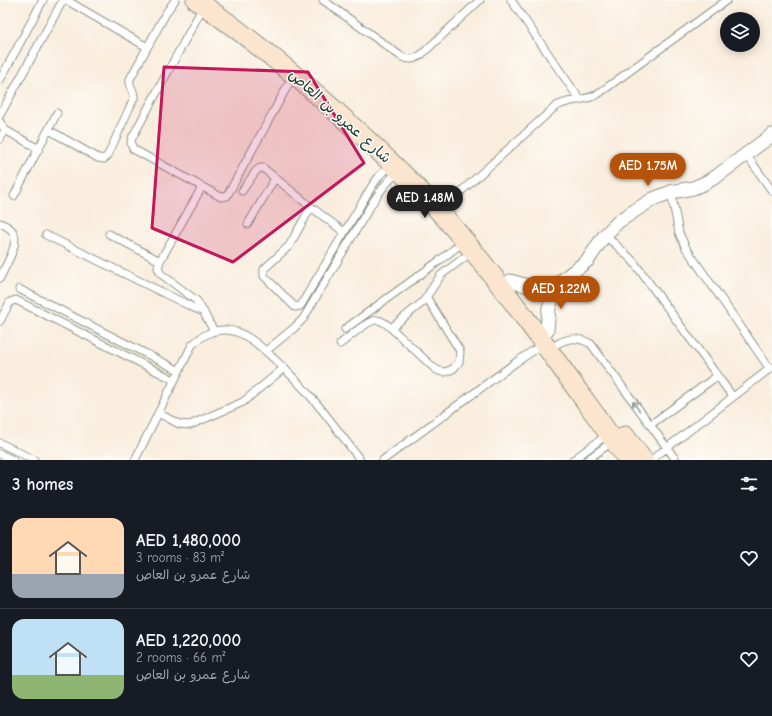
<!DOCTYPE html>
<html lang="en">
<head>
<meta charset="utf-8">
<style>
  :root { --surface:#171b24; --page:#242831; --text:#f1f3f6; --muted:#9ea1a6; --line:#363941; --accent:#b45309 }
  body { margin:0; font-family:"Comic Neue","Playpen Sans Arabic",sans-serif; background:var(--page); color:var(--text); height:100vh; display:flex; flex-direction:column; font-size:15px; white-space:nowrap }
  * { box-sizing:border-box; margin:0 }
  p { font-size:13px; color:var(--muted) }
  .icon { flex:none; width:22px; height:22px; fill:none; stroke:currentColor; stroke-width:2; stroke-linecap:round; stroke-linejoin:round }
  .map { position:relative; height:460px; overflow:hidden }
  .side { display:flex; flex-direction:column; background:var(--surface); flex:1 }
  .side>* { flex:none }
  .controls { position:absolute; left:720px; top:12px; display:grid; gap:8px }
  .controls a { display:grid; place-items:center; width:40px; height:40px; border-radius:50%; background:var(--surface); box-shadow:0 2px 10px #0003; font-size:20px }
  .price { position:absolute; translate:-50% -34px; padding:0 9px; border-radius:14px; background:var(--accent); color:#fff; font-size:13px; line-height:26px; filter:drop-shadow(0 1px 2px #0008) }
  .price::after { content:''; position:absolute; left:50%; top:24px; width:12px; height:9px; margin-left:-6px; background:inherit; clip-path:polygon(0 0,100% 0,50% 100%) }
  .price.current { background:#222; color:#fff }
  ul { padding:0; list-style:none }
  li { display:flex; align-items:center; gap:12px; height:100px; padding:0 12px }
  li+li { border-top:1px solid var(--line) }
  li span { display:grid; place-items:center; flex:none; width:112px; height:80px; border-radius:12px; color:#555 }
  li>.icon { margin-inline-start:auto }
  span .icon { width:48px; height:48px; fill:#fffc; stroke-width:1 }
  li b { font-size:17px }
  h2 { display:flex; justify-content:space-between; align-items:center; height:48px; padding:0 12px; font-size:17px }
  .map>svg:first-child { display:block }
  .lines { fill:none; stroke-linecap:round; stroke-linejoin:round }
  .service-casing { stroke:#8c9588; stroke-width:9 }
  .minor-casing { stroke:#8c9588; stroke-width:15 }
  .secondary-casing { stroke:#8c9588; stroke-width:21 }
  .service { stroke:#fff; stroke-width:7 }
  .minor { stroke:#fff; stroke-width:13 }
  .secondary { stroke:#fbe5cf; stroke-width:19 }
  .oneway { stroke:#8f9e9a }
  .marked { fill:#c2185b; fill-opacity:0.2; stroke:#c2185b; stroke-width:3; stroke-linejoin:round }
  .labels { text-anchor:middle; dominant-baseline:central; stroke-width:3; stroke-linejoin:round; paint-order:stroke }
  .street-label { font-size:15px; fill:#1f3d34; stroke:#fdfcf7 }
</style>
</head>
<body>
<div class="map">
<svg width="772" height="460" viewBox="0 0 772 460">
  <rect width="100%" height="100%" fill="#fdfcf7"/>
  <filter id="ink" filterUnits="userSpaceOnUse"><feTurbulence type="fractalNoise" baseFrequency=".025" numOctaves="2"/><feDisplacementMap in="SourceGraphic" scale="8" xChannelSelector="R" yChannelSelector="G"/><feConvolveMatrix kernelMatrix="1 2 1 2 8 2 1 2 1" color-interpolation-filters="sRGB"/></filter>
  <filter id="wash" filterUnits="userSpaceOnUse"><feTurbulence type="fractalNoise" baseFrequency=".012" numOctaves="4" result="noise"/><feDisplacementMap in="SourceGraphic" scale="16" xChannelSelector="R" yChannelSelector="G"/><feGaussianBlur stdDeviation="0.9" result="paint"/><feColorMatrix in="noise" values="0 0 0 0 0 0 0 0 0 0 0 0 0 0 0 0 0 1.4 0 .05"/><feComposite in="paint" operator="in"/></filter>
  <g filter="url(#wash)">
    <rect width="100%" height="100%" fill="#f9eddd"/>
  </g>
  <g filter="url(#ink)">
    <g class="lines">
      <g class="service-casing">
        <path id="service" d="M66 0 147 47
          M323 0 402 57C409 60 414 60 421 55L480 0
          M511 0 580 100
          M204 5 132 138 131 143 133 149 221 197 227 196 293 76
          M0 80 43 0
          M0 115 63 0
          M0 122 5 130 39 149
          M49 130 98 158 104 159 108 155 134 98C135 90 128 86 130 79L166 13 175 0
          M0 139 5 130
          M746 154 772 191
          M202 187 160 261 158 268 161 274 197 301 214 331
          M242 191 256 171 260 168H263L311 207 344 232
          M671 192 679 233 686 248 770 369
          M14 196 57 113
          M446 205 555 107C568 98 584 102 598 94L727 0
          M311 207 289 246 264 269V276L295 307 300 306 301 305 372 186 380 175 392 164
          M0 223C5 225 10 227 13 232 20 244 5 266 0 278
          M248 224 275 178
          M109 234 160 261
          M46 235 192 307 204 312
          M604 236 614 243 633 261 733 397
          M19 289 178 370
          M0 321 10 302 16 300 174 380
          M391 328 423 302 441 275 473 251
          M345 329 439 261 464 241
          M340 344C348 338 369 319 377 320 383 320 387 325 391 328L434 368 439 371 445 372 453 369 459 362 460 351 427 298
          M557 344C569 337 579 337 591 344L676 460
          M266 351 294 328 303 319 374 200 385 185 398 171
          M158 413 179 424 190 425 243 402 284 368
          M650 425 717 376
          M0 443 34 460
          M0 454 13 460
          M135 460 192 345C202 336 212 329 227 330 244 331 259 345 271 356 306 387 332 422 360 460
          M383 460 515 363 543 344
          M573 460 608 434
          M587 460 613 441
          M651 460 772 367"/>
      </g>
      <g class="minor-casing">
        <path id="minor" d="M510 281 532 287H548L556 285 588 260 604 236 619 221 653 199 671 192 693 188 705 183 717 176 772 135
          M547 330 549 308 556 285"/>
      </g>
      <g class="secondary-casing">
        <path id="secondary" d="M196 0C257 42 313 89 366 139 398 169 430 199 458 233 519 305 572 384 628 460
          M625 436 643 460"/>
      </g>
      <use href="#service" class="service"/>
      <use href="#minor" class="minor"/>
      <use href="#secondary" class="secondary"/>
    </g>
    <defs><path id="oneway-shaft" d="M-6 0H5M1.5-3L5.5 0L1.5 3" fill="none" stroke-width="1.6" stroke-linecap="round" stroke-linejoin="round"/></defs>
    <use class="oneway" href="#oneway-shaft" transform="translate(636 406) rotate(-126)"/>
  </g>
  <path class="marked" d="M164 67 308 72 364 163 233 262 152 228Z"/>
  <g class="labels">
    <g class="street-label">
      <text transform="translate(340 116) rotate(42)">شارع عمرو بن العاص</text>
    </g>
  </g>
</svg>
<div class="controls">
<a><svg class="icon" aria-label="layers" viewBox="0 0 24 24"><path d="M12 4l9 5-9 5-9-5zM3 14l9 5 9-5"/></svg></a>
</div>
<b class="price" style="left:648px;top:187px">AED 1.75M</b>
<b class="price current" style="left:425px;top:219px">AED 1.48M</b>
<b class="price" style="left:561px;top:310px">AED 1.22M</b>
</div>
<section class="side">
<h2>3 homes<svg class="icon" aria-label="filters" viewBox="0 0 24 24"><path d="M4 7h16M4 17h16"/><circle cx="9" cy="7" r="2"/><circle cx="15" cy="17" r="2"/></svg></h2>
<ul>
<li><span style="background:linear-gradient(#ffd9b3 70%,#9aa5b1 0)"><svg class="icon" aria-label="home" viewBox="0 0 24 24"><path d="M3 11l9-7 9 7M6 9v11h12V9"/></svg></span><div><b>AED 1,480,000</b><p>3 rooms · 83 m²</p><p>شارع عمرو بن العاص</p></div><svg class="icon" aria-label="heart" viewBox="0 0 24 24"><path d="M12 20l-8-8c-3-5 5-10 8-4 3-6 11-1 8 4z"/></svg></li>
<li><span style="background:linear-gradient(#bfe0f5 70%,#8fb573 0)"><svg class="icon" aria-label="home" viewBox="0 0 24 24"><path d="M3 11l9-7 9 7M6 9v11h12V9"/></svg></span><div><b>AED 1,220,000</b><p>2 rooms · 66 m²</p><p>شارع عمرو بن العاص</p></div><svg class="icon" aria-label="heart" viewBox="0 0 24 24"><path d="M12 20l-8-8c-3-5 5-10 8-4 3-6 11-1 8 4z"/></svg></li>
</ul>
</section>
</body>
</html>
